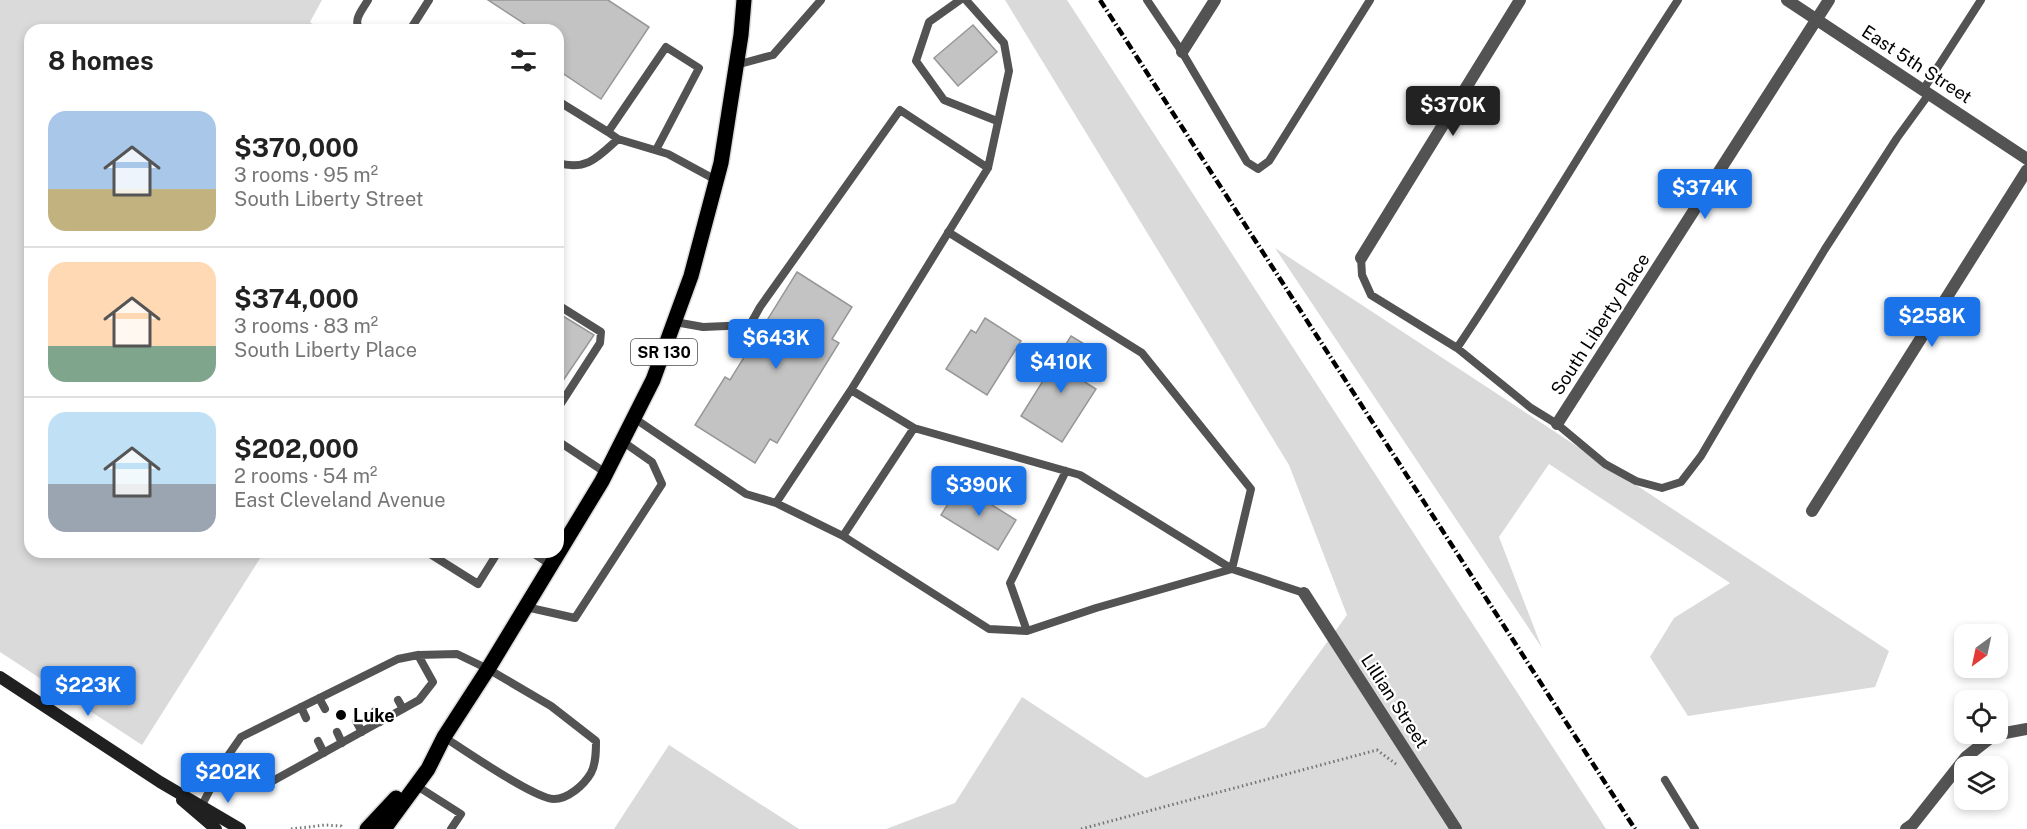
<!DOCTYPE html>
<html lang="en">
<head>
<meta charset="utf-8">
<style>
  :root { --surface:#fff; --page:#f6f6f6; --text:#222; --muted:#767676; --line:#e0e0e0; --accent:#1a73e8 }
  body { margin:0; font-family:"Public Sans",sans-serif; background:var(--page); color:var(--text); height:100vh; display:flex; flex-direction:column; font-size:22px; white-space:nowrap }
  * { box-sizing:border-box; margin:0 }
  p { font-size:20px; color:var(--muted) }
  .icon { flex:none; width:33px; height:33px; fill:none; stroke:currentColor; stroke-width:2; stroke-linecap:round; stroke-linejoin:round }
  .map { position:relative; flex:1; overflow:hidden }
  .details { position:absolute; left:24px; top:24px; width:540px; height:534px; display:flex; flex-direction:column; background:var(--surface); border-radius:18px; box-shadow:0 3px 9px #0003 }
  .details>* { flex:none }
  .needle { width:39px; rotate:213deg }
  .buttons { position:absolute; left:1954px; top:624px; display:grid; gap:12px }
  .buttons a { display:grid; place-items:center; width:54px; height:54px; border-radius:12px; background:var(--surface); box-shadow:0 3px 9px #0003; font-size:30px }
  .price { position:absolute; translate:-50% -51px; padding:0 14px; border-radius:6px; background:var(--accent); color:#fff; font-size:20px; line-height:39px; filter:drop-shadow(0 2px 3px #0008) }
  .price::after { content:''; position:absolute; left:50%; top:36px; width:18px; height:14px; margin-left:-9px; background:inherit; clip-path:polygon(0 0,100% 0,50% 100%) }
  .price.current { background:#222; color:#fff }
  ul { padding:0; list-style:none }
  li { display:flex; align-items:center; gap:18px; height:150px; padding:0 24px }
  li+li { border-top:2px solid var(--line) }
  li span { display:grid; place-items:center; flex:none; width:168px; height:120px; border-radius:18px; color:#555 }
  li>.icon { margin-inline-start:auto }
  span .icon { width:72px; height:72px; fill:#fffc; stroke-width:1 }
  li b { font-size:26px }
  h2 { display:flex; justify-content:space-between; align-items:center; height:72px; padding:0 24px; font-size:26px }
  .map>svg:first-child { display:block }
  .green { fill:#dadada }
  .building { fill:#c3c3c3; stroke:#979797; stroke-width:1.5 }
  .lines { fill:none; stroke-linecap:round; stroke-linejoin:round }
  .primary-casing { stroke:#dbdbdb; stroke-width:18 }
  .path { stroke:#757575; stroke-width:3; stroke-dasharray:1.5 3; stroke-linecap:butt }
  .lane { stroke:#535353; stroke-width:8 }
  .street { stroke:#535353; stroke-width:12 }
  .secondary { stroke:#202020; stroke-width:12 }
  .primary { stroke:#000; stroke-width:15 }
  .rail { stroke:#000; stroke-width:4.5; stroke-dasharray:9 3 1.5 3; stroke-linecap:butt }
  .poi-dot { fill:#000; stroke:#fff; stroke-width:2 }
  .labels { text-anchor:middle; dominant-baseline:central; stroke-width:4.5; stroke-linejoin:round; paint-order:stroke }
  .shield { fill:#fff; stroke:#4c4c4c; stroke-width:1.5 }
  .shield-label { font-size:16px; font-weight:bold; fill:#000 }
  .street-label { font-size:18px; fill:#000; stroke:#fff }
  .poi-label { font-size:18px; font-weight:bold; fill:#000; stroke:#fff; text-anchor:start }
</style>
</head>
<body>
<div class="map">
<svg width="2027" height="829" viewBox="0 0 2027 829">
  <rect width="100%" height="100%" fill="#fff"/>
  <path class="green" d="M0 0H322L310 22 321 30H30V552H264L142 745 0 652Z
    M1005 0H1067L1606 829H886L955 803 1022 697 1146 778 1265 727 1347 615 1289 465Z
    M1275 248 1889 651 1875 687 1688 716 1650 657 1674 618 1730 583 1549 464 1499 537 1542 648Z
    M669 745 799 829H614Z"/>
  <path class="building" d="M488 0H608L649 27 601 99 558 70V30H534Z
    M973 25 997 52 958 86 934 58Z
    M797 272 852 307 832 339 839 343 777 443 770 439 755 463 695 425 725 377 730 380Z
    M558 313 594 335 558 388Z
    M985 318 1021 341 987 395 946 369 971 330 976 333Z
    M1071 336 1089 347 1072 374 1096 389 1062 442 1021 416Z
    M960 485 1016 520 998 550 941 515Z"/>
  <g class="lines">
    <g class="primary-casing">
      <path id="primary" d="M367 829 396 798
        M384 829 428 769 444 737 488 669 602 481 653 380 691 276 721 163 741 35 744 0"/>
    </g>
    <path class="path" d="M291 829 325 825 341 826 343 829
      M1081 829 1377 750 1396 764"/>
    <path class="lane" d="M960 0 929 22 916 61 944 100 997 121
      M1147 0 1182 52 1247 162 1258 169 1269 161 1370 0
      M360 30C352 20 363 9 368 0
      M410 30 429 0
      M736 65 773 55 821 0
      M1923 90 1981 0
      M558 101 608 132
      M656 150 699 68 666 47 608 132 618 139 668 154 716 180
      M558 163C587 171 598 157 618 139
      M1361 258 1362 275 1371 295 1457 348 1531 408 1557 424 1605 464 1636 481 1662 488 1681 482 1701 456 1751 371 1825 249 1897 138 1929 94
      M558 305 601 332 600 343 558 408
      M675 322 703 327 750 325 760 307 900 110 988 168
      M1457 348C1534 234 1602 115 1678 0
      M851 390 988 168 1009 71 1004 43 966 0
      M634 418 746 494 776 503 843 536 989 629 1027 631 1096 608 1232 569 1304 593
      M558 441 606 473
      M776 503 851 390 914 428 1080 475 1232 569 1251 489 1142 353 948 232
      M843 536 914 428
      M427 552 478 584 498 552
      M531 552 551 565
      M526 607 575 618 662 484 652 462 622 441
      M1027 631 1010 583 1066 471
      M319 698 325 709
      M398 700 403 709
      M301 707 306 718
      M375 711 380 722
      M356 721 362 732
      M337 732 342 743
      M318 741 324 753
      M227 757 244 783 260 788 419 700 433 682 418 655
      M1665 780 1695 829
      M417 786 461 814 451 829
      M202 805 227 757 241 737 398 659 418 655 457 654 488 669 551 706 596 741C596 751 596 764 591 773 584 785 568 799 554 799 535 799 464 750 444 737"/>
    <path class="street" d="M1787 0 2027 159
      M1182 52 1215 0
      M1361 258 1520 0
      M1557 424 1829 0
      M1812 511 2027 170
      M1304 593 1456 829
      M1906 829 1913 824 1966 757 1994 735 2027 729"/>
    <path class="secondary" d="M0 677 160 782 240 829
      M182 800 216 829"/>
    <use href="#primary" class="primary"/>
    <path class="rail" d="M1100 0 1635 829"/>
  </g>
  <circle class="poi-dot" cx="341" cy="715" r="6"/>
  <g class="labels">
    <rect class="shield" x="631" y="339" width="66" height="26" rx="4.5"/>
    <g class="shield-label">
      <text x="664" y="352">SR 130</text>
    </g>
    <g class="street-label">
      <text transform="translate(1917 64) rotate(33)">East 5th Street</text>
      <text transform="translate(1600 324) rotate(-57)">South Liberty Place</text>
      <text transform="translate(1395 701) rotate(57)">Lillian Street</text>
    </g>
    <g class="poi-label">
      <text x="353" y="715">Luke</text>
    </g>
  </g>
</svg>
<div class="buttons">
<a><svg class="needle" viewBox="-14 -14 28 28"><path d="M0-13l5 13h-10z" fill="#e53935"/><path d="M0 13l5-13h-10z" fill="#767676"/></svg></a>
<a><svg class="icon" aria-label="locate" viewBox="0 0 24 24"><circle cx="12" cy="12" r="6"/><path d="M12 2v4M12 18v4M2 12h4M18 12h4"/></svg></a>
<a><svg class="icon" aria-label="layers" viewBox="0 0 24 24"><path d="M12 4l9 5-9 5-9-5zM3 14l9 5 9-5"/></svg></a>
</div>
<b class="price current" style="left:1453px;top:137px">$370K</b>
<b class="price" style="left:1705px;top:220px">$374K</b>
<b class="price" style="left:1932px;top:348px">$258K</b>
<b class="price" style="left:776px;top:370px">$643K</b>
<b class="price" style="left:1061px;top:394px">$410K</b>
<b class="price" style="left:979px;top:517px">$390K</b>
<b class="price" style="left:88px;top:717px">$223K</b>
<b class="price" style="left:228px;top:804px">$202K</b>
<section class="details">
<h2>8 homes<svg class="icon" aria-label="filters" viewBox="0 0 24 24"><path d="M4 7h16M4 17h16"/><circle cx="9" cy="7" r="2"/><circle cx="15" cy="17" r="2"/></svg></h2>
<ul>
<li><span style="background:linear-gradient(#a9c7e8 65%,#c2b280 0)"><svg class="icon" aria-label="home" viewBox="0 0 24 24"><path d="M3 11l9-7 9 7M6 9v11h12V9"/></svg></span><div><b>$370,000</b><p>3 rooms · 95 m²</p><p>South Liberty Street</p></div></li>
<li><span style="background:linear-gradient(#ffd9b3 70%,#7fa58c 0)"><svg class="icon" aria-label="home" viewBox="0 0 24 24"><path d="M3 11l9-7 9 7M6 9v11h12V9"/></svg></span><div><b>$374,000</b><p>3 rooms · 83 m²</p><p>South Liberty Place</p></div></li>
<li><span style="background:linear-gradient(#bfe0f5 60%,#9aa5b1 0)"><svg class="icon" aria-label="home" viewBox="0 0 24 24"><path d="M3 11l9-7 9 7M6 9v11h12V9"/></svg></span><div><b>$202,000</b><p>2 rooms · 54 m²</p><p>East Cleveland Avenue</p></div></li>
</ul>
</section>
</div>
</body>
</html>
